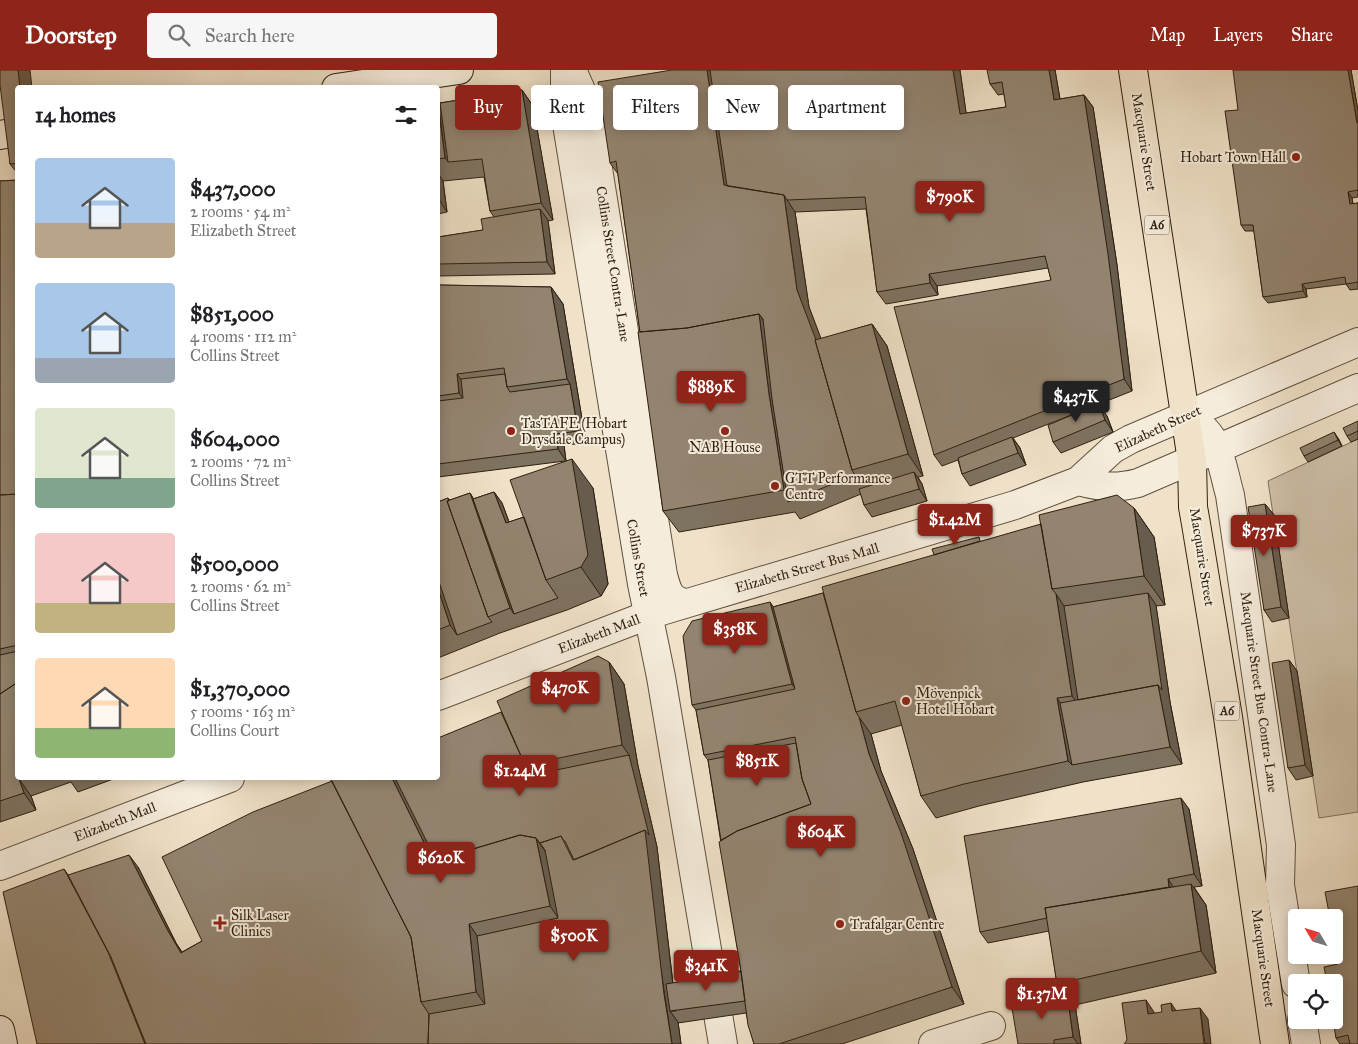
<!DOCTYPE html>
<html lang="en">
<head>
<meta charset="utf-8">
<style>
  :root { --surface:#fff; --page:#f6f6f6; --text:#202124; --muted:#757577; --accent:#8f2418 }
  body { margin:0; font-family:"IM FELL Great Primer",serif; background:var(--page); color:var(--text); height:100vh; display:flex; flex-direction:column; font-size:19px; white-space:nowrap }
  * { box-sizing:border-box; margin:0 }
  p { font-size:16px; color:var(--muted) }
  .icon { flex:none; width:28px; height:28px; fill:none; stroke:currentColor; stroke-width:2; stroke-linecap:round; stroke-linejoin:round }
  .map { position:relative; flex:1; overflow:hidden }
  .drawer { position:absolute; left:15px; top:15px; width:425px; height:695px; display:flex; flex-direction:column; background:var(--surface); border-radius:5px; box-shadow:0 2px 12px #0003 }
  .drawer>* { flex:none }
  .top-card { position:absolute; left:455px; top:15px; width:475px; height:45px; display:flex; gap:10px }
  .needle { width:32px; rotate:308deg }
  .fabs { position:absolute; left:1288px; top:839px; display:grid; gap:10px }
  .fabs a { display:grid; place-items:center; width:55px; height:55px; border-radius:5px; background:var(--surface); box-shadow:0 2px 12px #0003; font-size:25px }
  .price { position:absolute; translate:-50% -42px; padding:0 11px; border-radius:5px; background:var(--accent); color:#fff; font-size:16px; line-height:32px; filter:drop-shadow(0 1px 2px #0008) }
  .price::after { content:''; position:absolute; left:50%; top:30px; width:15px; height:11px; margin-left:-8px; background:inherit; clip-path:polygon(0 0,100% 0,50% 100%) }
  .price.current { background:#222; color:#fff }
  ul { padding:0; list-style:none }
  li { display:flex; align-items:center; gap:15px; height:125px; padding:0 20px }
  li span { display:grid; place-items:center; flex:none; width:140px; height:100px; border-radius:5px; color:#555 }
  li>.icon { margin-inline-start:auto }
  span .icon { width:60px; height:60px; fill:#fffc; stroke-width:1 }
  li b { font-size:21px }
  h2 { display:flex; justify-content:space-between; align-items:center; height:60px; padding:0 20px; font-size:21px }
  .chip { padding:0 18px; border-radius:5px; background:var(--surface); box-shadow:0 2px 12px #0003; font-size:18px; line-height:45px }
  .chip.current { background:var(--accent); color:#fff }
  header { display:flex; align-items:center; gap:30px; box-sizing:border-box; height:70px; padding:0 25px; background:var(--accent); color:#fff }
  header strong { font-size:24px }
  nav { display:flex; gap:28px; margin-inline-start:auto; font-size:18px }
  .search { width:350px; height:45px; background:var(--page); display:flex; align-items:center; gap:12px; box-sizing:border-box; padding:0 18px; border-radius:5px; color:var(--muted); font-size:19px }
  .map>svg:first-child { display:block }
  .green { fill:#cfc1a9; stroke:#7f705c }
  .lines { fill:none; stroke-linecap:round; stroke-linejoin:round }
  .street-casing { stroke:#5f503e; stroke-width:30 }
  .secondary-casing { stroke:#2f1f0f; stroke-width:30 }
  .highway-casing { stroke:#2f1f0f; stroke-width:30 }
  .street { stroke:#f5ecdc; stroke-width:28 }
  .secondary { stroke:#f5ecdc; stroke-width:28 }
  .highway { stroke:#f0e2c9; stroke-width:28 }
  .wall { fill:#7e7260; stroke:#2f1f0f }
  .shaded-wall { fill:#675c4e; stroke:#2f1f0f }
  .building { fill:#938470; stroke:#2f1f0f }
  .poi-dot { fill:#8f2418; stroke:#f5ecdc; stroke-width:2 }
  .labels { text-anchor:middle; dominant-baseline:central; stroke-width:4; stroke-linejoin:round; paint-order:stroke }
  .shield { fill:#f5ecdc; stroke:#6a5c4c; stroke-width:1 }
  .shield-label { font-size:12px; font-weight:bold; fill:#2f1f0f }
  .street-label { font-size:14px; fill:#2f1f0f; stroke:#f5ecdc }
  .poi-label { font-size:14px; fill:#2f1f0f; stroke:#f5ecdc; text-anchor:start }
</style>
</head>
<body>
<header>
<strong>Doorstep</strong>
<div class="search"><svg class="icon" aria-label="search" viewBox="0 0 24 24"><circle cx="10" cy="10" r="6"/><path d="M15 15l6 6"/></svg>Search here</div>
<nav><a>Map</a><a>Layers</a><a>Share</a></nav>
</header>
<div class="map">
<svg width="1358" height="974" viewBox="0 0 1358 974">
  <rect width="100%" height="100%" fill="#f0e2c9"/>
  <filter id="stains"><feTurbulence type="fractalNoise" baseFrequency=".004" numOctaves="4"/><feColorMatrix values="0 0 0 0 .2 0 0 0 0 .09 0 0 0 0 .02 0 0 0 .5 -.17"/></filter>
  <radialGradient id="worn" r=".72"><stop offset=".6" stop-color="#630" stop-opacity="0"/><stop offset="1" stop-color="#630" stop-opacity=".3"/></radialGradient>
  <path class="green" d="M1358 369V742L1319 748 1268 411Z"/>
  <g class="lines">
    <g class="street-casing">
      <path id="street" d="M565 0V42L642 514 661 607 723 974
        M572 0 588 36 663 505C667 520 669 530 686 533
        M1185 345C1221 364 1220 390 1230 425L1281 775 1280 815 1296 914
        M1078 411C1101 417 1115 419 1138 413L1358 318
        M438 626 648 545 1015 435 1078 411 1113 379 1131 369 1358 272
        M0 796 230 708
        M1302 950 1306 974
        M933 974 991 956"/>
    </g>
    <g class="secondary-casing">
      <path id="secondary" d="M336 18 459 0
        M0 65 18 62
        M0 960 3 974"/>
    </g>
    <g class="highway-casing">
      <path id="highway" d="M1133 0 1192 391 1193 437 1196 454 1228 647 1275 974"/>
    </g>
    <use href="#street" class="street"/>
    <use href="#secondary" class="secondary"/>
    <use href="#highway" class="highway"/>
  </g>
  <path class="wall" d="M672 0H960L966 43 1006 37 1004 24 998 25 990 14 1055 0 1060 29 1084 25 1093 37 1117 195 1132 321 1013 368 1020 378 1026 395 970 416 962 404 958 390 942 396 934 385 1051 210 1048 198 937 216 938 225 886 234 877 222 866 139 795 142 809 237 821 269 872 254 887 276 923 406 918 407 922 414 927 431 872 447 864 435 861 424 800 449 795 442 679 462 663 441 640 262 618 104 610 93Z
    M1351 0 1358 41V127L1352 128 1353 134 1358 133V219L1350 220 1346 214 1306 219 1307 227 1268 233 1263 227 1254 161H1245L1241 155Z
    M18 18V104L10 94Z
    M522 20 533 36 553 150 548 151 555 204 438 206V167L483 160 494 147 490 141 484 107 443 111 447 142 438 144V30L440 33Z
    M18 110V708H116L78 722 71 712 31 726 36 740 0 752V111Z
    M438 215 551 217 563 234 586 373 564 375 566 391 593 418 608 514 601 526 567 540 500 563 438 588V432L448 428 450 430 470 423 473 429 494 422 502 433 509 452 524 447 565 391 438 407Z
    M1107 346 1113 362 1061 383 1053 372Z
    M1358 351V369L1351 372 1347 366Z
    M1338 368 1342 376 1308 392 1304 386Z
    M1265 434 1274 445 1289 548 1272 552 1264 540Z
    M1134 438 1154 467 1165 535 1156 536 1170 632 1182 694 1083 712 979 736 936 748 921 726 902 655 871 664 881 701 913 779 964 934 842 974H754L746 943 678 953V952L681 974H37L68 805 138 797 176 873 182 882 202 871 438 708 501 642 609 592 624 614 638 696 657 777 673 913 741 901 708 690 704 685 696 640 692 635 773 537 823 523 982 471Z
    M1289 590 1297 601 1313 706 1296 710 1288 698Z
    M1189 739 1202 816 1194 817 1206 835 1216 903 1075 935 1081 974H1018L1064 923 1057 914 1049 861 988 873 980 862Z
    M1338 894 1358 974H1340L1336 968Z"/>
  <path class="shaded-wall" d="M18 0H30L32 18H20Z
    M707 0H710L734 122 724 115Z
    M953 0H960L968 56 960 44Z
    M1049 0H1055L1062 41 1054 30Z
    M1348 0H1351L1358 41V55L1357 53Z
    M522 20 533 36 553 150 541 133Z
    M1084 25 1093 37 1117 195 1132 321 1124 309Z
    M438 30 452 50 448 92 445 88Z
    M438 103 443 111 447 142 438 128Z
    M1348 122 1352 128 1354 140 1350 134Z
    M784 125 795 142 809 237 830 292 860 398 797 220Z
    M540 139 548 150 555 204 547 192Z
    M929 204 937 216 938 225 930 213Z
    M1302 214 1306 219 1307 227 1303 221Z
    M551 217 563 234 586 373 578 361 570 314 567 309Z
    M759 244 774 266 791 431 784 420 769 324Z
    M872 254 887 276 923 406 908 384Z
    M457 304 469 321 471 340 459 323Z
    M1099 334 1107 346 1113 362 1105 350Z
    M1334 362 1338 368 1342 376 1338 370Z
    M556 364 564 375 566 391 558 379Z
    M1012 367 1020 378 1026 395 1018 383Z
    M572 389 593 418 608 514 601 526 581 497Z
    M914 402 922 414 927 431 919 419Z
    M494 422 502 433 514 465 506 453Z
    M470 423 481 440 514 544 510 538Z
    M1265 434 1274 445 1289 548 1281 537Z
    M1134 438 1154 467 1165 535 1144 506Z
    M438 497 457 565 450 555 438 519Z
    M1148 523 1156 535 1170 632 1182 694 1170 677 1158 615Z
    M1056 524 1071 546 1079 636 1072 626Z
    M770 532 785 554 807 636 792 614Z
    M1289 590 1297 601 1313 706 1305 695Z
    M609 592 624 614 638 696 657 777 676 941H670L678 952 681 974H672L629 685 622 675Z
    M1057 628 1072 650V695L1068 691Z
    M859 647 871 664 881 701 913 779 964 934 952 917 869 684Z
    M392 708H398L445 808 433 791Z
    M19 709 31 726 36 740 24 723Z
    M1181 728 1189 739 1202 816 1194 804Z
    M536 768 556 797 570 865 550 836Z
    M129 785 138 797 176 873 189 894 168 861Z
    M64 799 76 816 120 899 150 974H145Z
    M1168 809 1176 821 1171 828Z
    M1191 814 1206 835 1216 903 1201 881Z
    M469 854 489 883 497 951 476 922Z
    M1067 923 1075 935 1081 974H1078L1073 967Z
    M1146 930 1154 942 1156 955 1148 944Z
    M1171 933 1179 945 1172 941Z
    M1200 938 1208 949 1211 974H1205Z"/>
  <path class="building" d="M0 0H18L20 18H18V93L10 94 0 15Z
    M672 0H707L724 115 784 125 797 220 816 270H815L852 400 855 405 788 432 772 329 763 249 759 244 687 258 640 262 616 91 610 93 598 12Z
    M710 0H953L960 44 1006 37 1002 12 990 14 987 0H1049L1054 30 1084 25 1108 184 1124 309 934 385 894 237 1051 210 1045 186 929 204 930 213 877 222 865 127 787 130 784 125 727 116Z
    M1233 0H1348L1357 53H1358V120L1348 122 1350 134 1358 133V212L1346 214 1345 207 1302 214 1303 221 1263 227 1253 155H1241L1225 41 1238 40Z
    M522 20 541 133 490 141 482 89 448 92 440 33Z
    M438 35 445 88 438 89Z
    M18 110V424L0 425V111Z
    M540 139 547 192 438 194V167L483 160 481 149Z
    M438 215 551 217 567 309 507 317 504 298 457 304 459 323 438 326Z
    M759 244 769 324 784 420 663 441 638 262 687 258Z
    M872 254 908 384 852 400 815 270Z
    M505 304 507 317 510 322 570 314 578 361 556 364 558 379 438 394V331L463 328 461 309Z
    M1099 334 1105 350 1053 372 1048 355Z
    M1358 351V361L1347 366 1343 358Z
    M1334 362 1338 370 1304 386 1300 378Z
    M1012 367 1018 383 962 404 958 388Z
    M572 389 588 485 581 497 546 510 510 410Z
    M914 402 919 419 864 435 859 419Z
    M494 422 506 453 524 447 546 510 558 528 514 544 473 429Z
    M470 423 510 538 488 547 447 431Z
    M18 424V575L0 579V425Z
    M1117 425 1134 438 1144 506 1052 519 1039 445Z
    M448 428 449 431H447L488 547 492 552 457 565 438 509V432Z
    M1265 434 1281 537 1264 540 1248 437Z
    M1041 454 1052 519 1056 524 1072 626 1057 628 1068 691 964 714 921 726 895 631 856 642 822 517Z
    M979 467 980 471 934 485 932 479Z
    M438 519 450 555 438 560Z
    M823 523 856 642 859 647 869 684 901 763 952 917 779 974H754L748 955 740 895 719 772 737 761 811 734 802 709 795 667 704 685 696 640 795 619 773 537Z
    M1148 523 1162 620 1158 615 1078 630 1064 536Z
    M770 532 792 614 692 635 683 566 692 551Z
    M18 581V612L0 624V585Z
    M598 586 609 592 622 675 525 695 497 631Z
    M1289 590 1305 695 1288 698 1272 593Z
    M18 612V708H24L19 709 24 723 0 731V624Z
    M1158 615 1170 677 1072 695 1060 633Z
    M501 642 525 695 532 705 629 685 649 765 645 760 574 790 565 771H564L561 766 540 773 536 768 520 765 436 790 395 708H438V668Z
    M796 673 802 709 811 734 737 761 721 770 708 690Z
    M330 708H392L433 791 520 765 536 768 550 836 469 854 476 922 421 932 411 867Z
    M332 711 411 867 421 932 429 944 428 974H146L111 887 68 805 129 785 168 861 181 883 202 871 162 787 253 742Z
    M1181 728 1194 804 1168 809 1169 817 1045 838 1047 848 980 862 964 766Z
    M645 760 664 924 672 974H428L429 944 485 934 477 866 558 848 545 780 540 773 561 766 573 790Z
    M64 799 108 882 145 974H37L3 822Z
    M1191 814 1201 881 1057 914 1045 838Z
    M1358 816V974H1350L1348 965 1336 968 1333 950 1334 912H1327L1324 897 1338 894 1334 870V848H1330L1325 822Z
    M741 901 745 931 670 941 666 914Z
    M1067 923 1073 967 1054 970V974H1018L1011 932Z
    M1146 930 1148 944 1162 942 1161 935 1171 933 1172 941 1200 938 1204 974H1208H1124L1127 970 1122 933Z"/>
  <g class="poi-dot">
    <circle cx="1296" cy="87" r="5"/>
    <circle cx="511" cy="361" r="5"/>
    <circle cx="725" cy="361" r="5"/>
    <circle cx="775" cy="416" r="5"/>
    <circle cx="906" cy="631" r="5"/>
    <path d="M217.5 845.5h5v5h5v5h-5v5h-5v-5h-5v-5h5z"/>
    <circle cx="840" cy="854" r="5"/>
  </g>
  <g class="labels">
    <g class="shield">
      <rect x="1144.5" y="145.5" width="25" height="19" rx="4"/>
      <rect x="1214.5" y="631.5" width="25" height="19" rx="4"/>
    </g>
    <g class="shield-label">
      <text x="1157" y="155">A6</text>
      <text x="1227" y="641">A6</text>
    </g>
    <g class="street-label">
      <text transform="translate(1144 72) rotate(81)">Macquarie Street</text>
      <text transform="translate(613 194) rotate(81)">Collins Street Contra-Lane</text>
      <text transform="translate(1158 359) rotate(-25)">Elizabeth Street</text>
      <text transform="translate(1202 487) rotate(81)">Macquarie Street</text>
      <text transform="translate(638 488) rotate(80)">Collins Street</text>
      <text transform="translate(807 498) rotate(-16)">Elizabeth Street Bus Mall</text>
      <text transform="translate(599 564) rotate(-21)">Elizabeth Mall</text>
      <text transform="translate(1259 622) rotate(82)">Macquarie Street Bus Contra-Lane</text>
      <text transform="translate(115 752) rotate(-21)">Elizabeth Mall</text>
      <text transform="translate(1263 888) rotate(82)">Macquarie Street</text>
    </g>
    <g class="poi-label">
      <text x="1286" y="87" text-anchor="end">Hobart Town Hall</text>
      <text x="521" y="353">TasTAFE (Hobart<tspan x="521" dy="16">Drysdale Campus)</tspan></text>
      <text x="725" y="377" text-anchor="middle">NAB House</text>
      <text x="785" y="408">GTT Performance<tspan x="785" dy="16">Centre</tspan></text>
      <text x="916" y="623">Mövenpick<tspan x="916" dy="16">Hotel Hobart</tspan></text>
      <text x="231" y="845">Silk Laser<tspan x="231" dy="16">Clinics</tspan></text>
      <text x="850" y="854">Trafalgar Centre</text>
    </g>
  </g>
  <rect width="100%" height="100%" filter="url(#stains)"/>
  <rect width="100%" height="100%" fill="url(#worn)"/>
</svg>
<div class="fabs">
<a><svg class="needle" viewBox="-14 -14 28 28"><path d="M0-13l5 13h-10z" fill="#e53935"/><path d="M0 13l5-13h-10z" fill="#757577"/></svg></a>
<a><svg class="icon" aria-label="locate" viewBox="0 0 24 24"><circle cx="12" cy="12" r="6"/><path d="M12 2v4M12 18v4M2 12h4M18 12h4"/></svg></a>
</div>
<b class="price" style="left:950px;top:153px">$790K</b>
<b class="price" style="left:711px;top:343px">$889K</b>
<b class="price current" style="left:1076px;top:353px">$437K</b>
<b class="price" style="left:955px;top:476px">$1.42M</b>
<b class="price" style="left:1264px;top:487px">$737K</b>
<b class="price" style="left:735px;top:585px">$358K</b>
<b class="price" style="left:565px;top:644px">$470K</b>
<b class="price" style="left:757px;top:717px">$851K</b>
<b class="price" style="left:520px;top:727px">$1.24M</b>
<b class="price" style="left:821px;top:788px">$604K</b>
<b class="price" style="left:441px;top:814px">$620K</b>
<b class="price" style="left:574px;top:892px">$500K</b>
<b class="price" style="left:706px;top:922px">$341K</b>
<b class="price" style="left:1042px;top:950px">$1.37M</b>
<div class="top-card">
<a class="chip current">Buy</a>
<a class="chip">Rent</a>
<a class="chip">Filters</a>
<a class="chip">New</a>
<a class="chip">Apartment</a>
</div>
<section class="drawer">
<h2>14 homes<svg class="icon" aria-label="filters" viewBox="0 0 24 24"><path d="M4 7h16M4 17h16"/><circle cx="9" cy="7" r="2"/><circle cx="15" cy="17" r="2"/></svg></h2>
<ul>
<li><span style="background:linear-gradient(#a9c7e8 65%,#b9a48a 0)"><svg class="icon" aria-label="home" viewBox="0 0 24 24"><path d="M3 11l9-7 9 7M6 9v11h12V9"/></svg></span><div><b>$437,000</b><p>2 rooms · 54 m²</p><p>Elizabeth Street</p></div></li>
<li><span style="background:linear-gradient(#a9c7e8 75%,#9aa5b1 0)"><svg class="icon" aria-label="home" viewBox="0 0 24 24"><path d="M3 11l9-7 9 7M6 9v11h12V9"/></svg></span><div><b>$851,000</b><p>4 rooms · 112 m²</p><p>Collins Street</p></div></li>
<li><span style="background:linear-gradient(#dfe7d0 70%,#7fa58c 0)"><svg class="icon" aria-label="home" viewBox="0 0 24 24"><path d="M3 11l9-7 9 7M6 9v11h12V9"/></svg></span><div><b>$604,000</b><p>2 rooms · 72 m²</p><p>Collins Street</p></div></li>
<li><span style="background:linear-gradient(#f6c9c9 70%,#c2b280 0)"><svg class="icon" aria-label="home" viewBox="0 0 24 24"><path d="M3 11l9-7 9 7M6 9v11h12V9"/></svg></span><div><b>$500,000</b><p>2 rooms · 62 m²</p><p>Collins Street</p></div></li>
<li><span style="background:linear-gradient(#ffd9b3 70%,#8fb573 0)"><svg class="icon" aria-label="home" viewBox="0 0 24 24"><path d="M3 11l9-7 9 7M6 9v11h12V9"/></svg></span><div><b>$1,370,000</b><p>5 rooms · 163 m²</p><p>Collins Court</p></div></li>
</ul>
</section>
</div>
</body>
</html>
